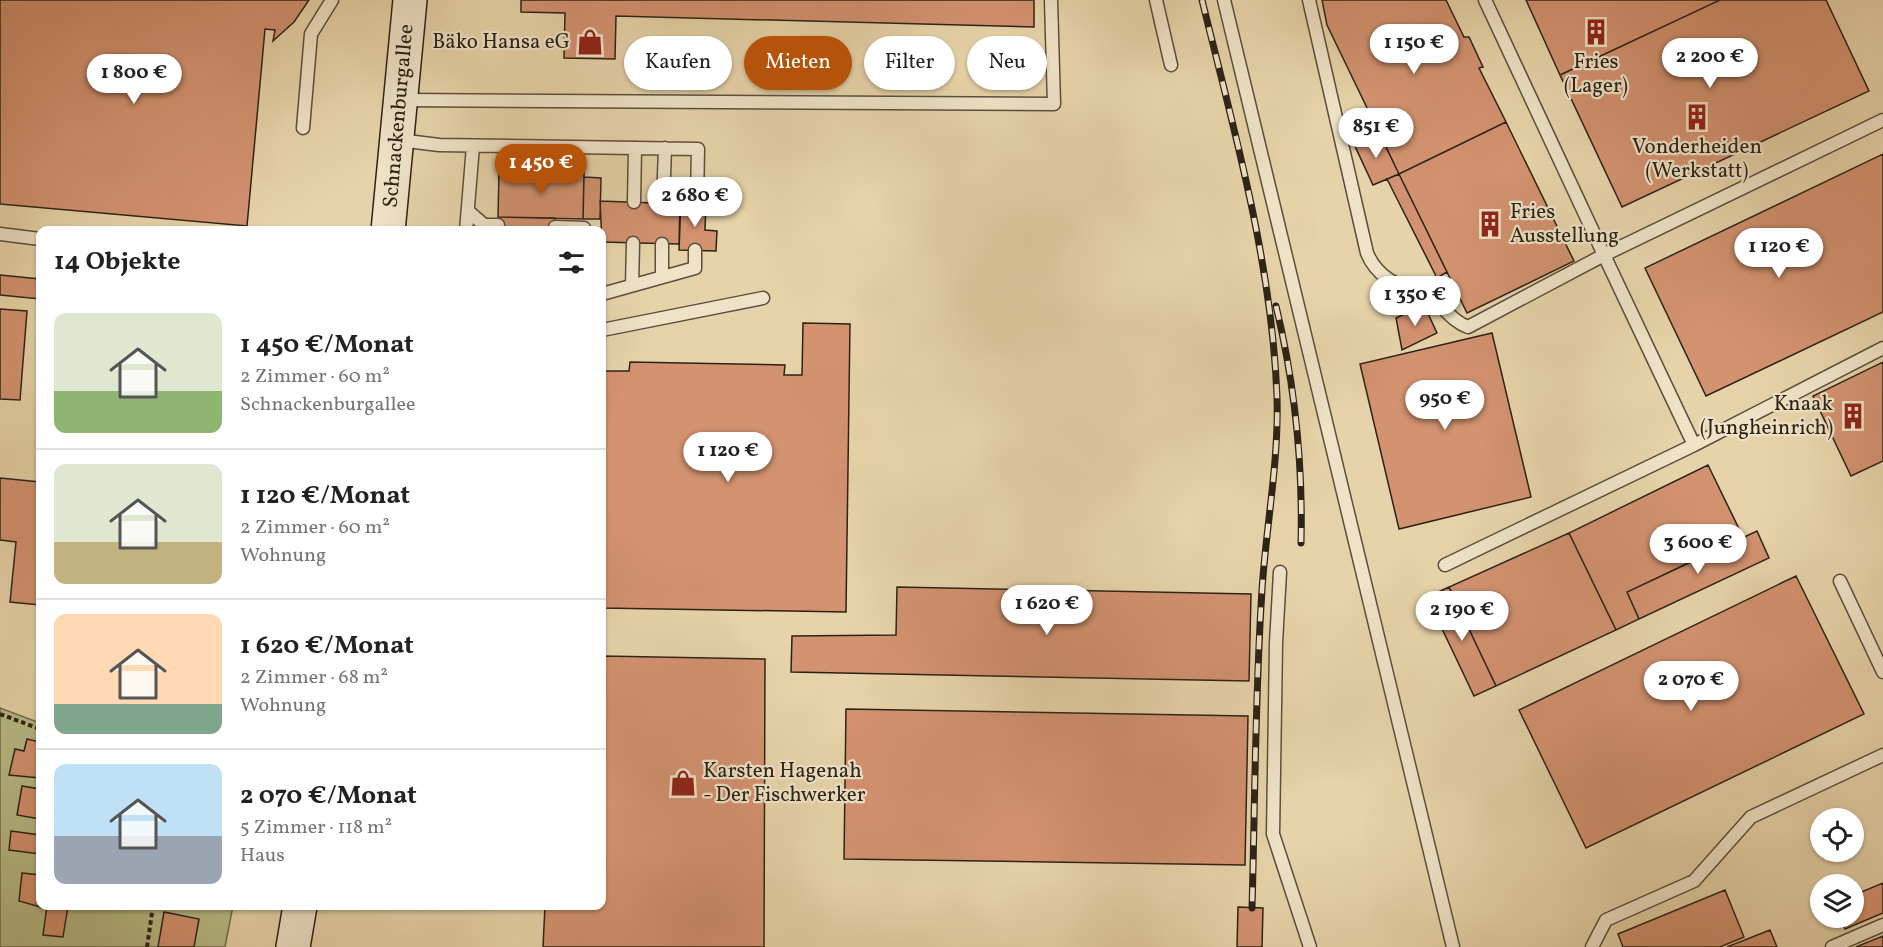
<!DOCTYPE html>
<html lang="de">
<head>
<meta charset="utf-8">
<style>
  :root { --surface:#fff; --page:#f2f2f2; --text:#222; --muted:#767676; --line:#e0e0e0; --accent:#b45309 }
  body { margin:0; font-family:Vollkorn,serif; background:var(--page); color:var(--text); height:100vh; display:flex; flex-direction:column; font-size:22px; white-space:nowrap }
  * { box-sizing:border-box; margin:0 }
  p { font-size:20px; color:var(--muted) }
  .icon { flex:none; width:33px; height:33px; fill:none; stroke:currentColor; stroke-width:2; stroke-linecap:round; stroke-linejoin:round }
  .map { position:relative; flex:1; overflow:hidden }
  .side { position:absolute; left:36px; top:226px; width:570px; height:684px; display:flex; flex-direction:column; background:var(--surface); border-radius:12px; box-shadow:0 2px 4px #0004 }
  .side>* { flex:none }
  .top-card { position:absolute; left:624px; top:36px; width:570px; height:54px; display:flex; gap:12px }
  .fabs { position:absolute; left:1810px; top:808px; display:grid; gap:12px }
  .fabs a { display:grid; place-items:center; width:54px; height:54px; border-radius:50%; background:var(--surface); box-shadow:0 2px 4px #0004; font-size:30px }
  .price { position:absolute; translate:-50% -51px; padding:0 14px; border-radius:21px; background:#fff; color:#222; font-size:20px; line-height:39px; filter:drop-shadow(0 2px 3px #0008) }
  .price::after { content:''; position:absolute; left:50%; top:36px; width:18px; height:14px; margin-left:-9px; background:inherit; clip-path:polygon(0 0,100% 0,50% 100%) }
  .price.current { background:var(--accent); color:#fff }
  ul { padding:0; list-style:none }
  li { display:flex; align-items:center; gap:18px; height:150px; padding:0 18px }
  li+li { border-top:2px solid var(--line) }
  li span { display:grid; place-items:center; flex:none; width:168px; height:120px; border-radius:12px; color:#555 }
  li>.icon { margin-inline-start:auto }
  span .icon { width:72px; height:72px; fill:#fffc; stroke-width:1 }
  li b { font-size:26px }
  h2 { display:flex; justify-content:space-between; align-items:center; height:72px; padding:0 18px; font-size:26px }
  .pill { padding:0 21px; border-radius:27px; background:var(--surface); box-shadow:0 2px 4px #0004; font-size:21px; line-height:54px }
  .pill.current { background:var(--accent); color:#fff }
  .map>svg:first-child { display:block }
  .green { fill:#b8bb86; stroke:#726f4f; stroke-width:1.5 }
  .building { fill:#d39270; stroke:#2c2318; stroke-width:1.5 }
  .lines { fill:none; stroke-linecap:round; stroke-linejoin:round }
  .service-casing { stroke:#5b4f3c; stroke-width:15 }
  .secondary-casing { stroke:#2c2318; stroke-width:36 }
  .path { stroke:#2c2318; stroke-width:4; stroke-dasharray:4.5 3; stroke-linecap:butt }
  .service { stroke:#efe2c7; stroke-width:12 }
  .secondary { stroke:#efe2c7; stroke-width:33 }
  .rail-casing { stroke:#2c2318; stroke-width:7 }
  .rail { stroke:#efe2c7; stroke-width:4.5; stroke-dasharray:14; stroke-linecap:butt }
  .labels { text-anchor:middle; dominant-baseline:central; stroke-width:4.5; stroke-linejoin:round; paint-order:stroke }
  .poi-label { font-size:21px; fill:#2c2318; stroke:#efe2c7; text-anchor:end }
  .street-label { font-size:21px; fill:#2c2318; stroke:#efe2c7 }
</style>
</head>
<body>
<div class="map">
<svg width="1883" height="947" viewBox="0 0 1883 947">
  <rect width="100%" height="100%" fill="#e7d3a9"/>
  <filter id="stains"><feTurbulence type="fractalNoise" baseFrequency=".00333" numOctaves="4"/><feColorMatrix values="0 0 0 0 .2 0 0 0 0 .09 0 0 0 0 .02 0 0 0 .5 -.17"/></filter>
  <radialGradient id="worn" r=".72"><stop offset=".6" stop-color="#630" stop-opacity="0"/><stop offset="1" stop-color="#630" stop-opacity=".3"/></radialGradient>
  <path class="green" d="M0 708 40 723V906H233L225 947H0Z"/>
  <path class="building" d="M0 0H309L294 22 273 41 275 30 265 29 247 226 0 204Z
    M521 0H1034V27L616 16 615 59 564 58 565 13 521 12Z
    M1322 0H1446L1464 37H1469L1483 67 1479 68 1506 122 1399 174 1327 25Z
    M1526 0H1720L1560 75Z
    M1720 0H1826L1869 91 1622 207 1560 75Z
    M1506 122 1574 261 1467 313 1399 174Z
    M1379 132 1399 174 1373 185 1354 144Z
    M1883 154V312L1706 396 1645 268Z
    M499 170 584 172 583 219 498 217Z
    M1399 174 1447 272 1437 278 1387 179Z
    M584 177 601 178 600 219H583Z
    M681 200 706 201 705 230 717 231 716 251 679 250Z
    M600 201 680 204 679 244 602 242Z
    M498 217 555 218V231H498Z
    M0 275 40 279V299L0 295Z
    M1424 305 1437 333 1402 350 1396 318Z
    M0 309 27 311 20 400 0 399Z
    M803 323 850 324 846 612 602 608V371H629L630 362 785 365 784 375H802Z
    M1492 333 1531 497 1399 529 1360 364Z
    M1883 362V461L1851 476 1813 396Z
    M1708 465 1743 537 1627 592 1639 619 1616 630 1569 533Z
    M0 478 40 482V605L10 602 16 542 0 540Z
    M1757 531 1769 558 1639 619 1627 592Z
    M1569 533 1616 630 1496 686 1449 587Z
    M1796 576 1864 714 1586 848 1519 710Z
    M897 587 1251 594 1249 681 791 672 792 636 896 635Z
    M1449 587 1496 686 1474 696 1427 597Z
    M602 656 765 659 764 947H543L545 906H602Z
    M846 709 1248 716 1245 865 844 859Z
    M27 739 40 742V778L9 775 15 749 24 751Z
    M22 786 40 789V819L17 815Z
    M11 831 40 835V854L9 850Z
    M22 873 40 875V906L44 908 19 901Z
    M1883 883V913L1845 929 1840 918H1854V895Z
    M1725 890 1744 937 1720 947H1623L1618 934Z
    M47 906H68L63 937 43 935Z
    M1238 907 1263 908 1262 947H1237Z
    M164 912 199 919 194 947H158Z
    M1770 930 1777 947H1727Z
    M1883 936V947H1856Z"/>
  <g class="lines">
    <g class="service-casing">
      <path id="service" d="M1156 0 1171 65
        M1224 0 1453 947
        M1309 0 1367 253C1371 263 1378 272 1388 279 1397 286 1412 287 1423 292 1441 301 1450 321 1468 327L1604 255 1694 445
        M1485 0 1604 255 1883 120
        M403 100 1054 104 1051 0
        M303 128 311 34 332 0
        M399 140 439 145 698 149 697 200
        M634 202 635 148
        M663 203 665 148
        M468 211 484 225V231
        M484 225H498
        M555 227 584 228V231
        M466 231 473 146
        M0 234 40 239
        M662 277V244
        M632 285 633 243
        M602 294 695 268V250
        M602 330 763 298
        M1445 565 1694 445 1883 348
        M1280 572 1276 643 1273 834 1310 947
        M1840 581 1883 672
        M1592 947 1606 920 1694 881 1751 817 1883 755
        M1832 947 1883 925"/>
    </g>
    <g class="secondary-casing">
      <path id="secondary" d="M388 231 410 0
        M293 947 300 906"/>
    </g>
    <path class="path" d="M0 714 40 729
      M147 947 153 906"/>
    <use href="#service" class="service"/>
    <use href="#secondary" class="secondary"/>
    <g class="rail-casing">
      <path id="rail" d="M1202 0C1234 131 1272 262 1277 397 1279 462 1266 526 1262 590 1255 696 1255 802 1252 908
        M1276 306C1295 385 1303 463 1301 543"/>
    </g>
    <use href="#rail" class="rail"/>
  </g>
  <defs>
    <g id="building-bare" transform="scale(2.07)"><path d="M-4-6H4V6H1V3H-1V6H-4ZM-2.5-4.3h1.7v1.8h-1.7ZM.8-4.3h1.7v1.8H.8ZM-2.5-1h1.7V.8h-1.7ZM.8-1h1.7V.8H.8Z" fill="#8f2418" stroke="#efe2c7" stroke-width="2.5" paint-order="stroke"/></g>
    <g id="shop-bare" transform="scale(2.07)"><path d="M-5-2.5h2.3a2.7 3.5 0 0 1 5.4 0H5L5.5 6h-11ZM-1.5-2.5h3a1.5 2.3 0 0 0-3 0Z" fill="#8f2418" stroke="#efe2c7" stroke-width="2.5" paint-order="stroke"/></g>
  </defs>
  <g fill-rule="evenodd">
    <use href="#building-bare" x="1596" y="32"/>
    <use href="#shop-bare" x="590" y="42"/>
    <use href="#building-bare" x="1697" y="117"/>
    <use href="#building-bare" x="1490" y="224"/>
    <use href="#building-bare" x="1853" y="416"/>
    <use href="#shop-bare" x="683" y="783"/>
  </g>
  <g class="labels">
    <g class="poi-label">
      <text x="570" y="42">Bäko Hansa eG</text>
      <text x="1596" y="62" text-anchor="middle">Fries<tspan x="1596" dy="24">(Lager)</tspan></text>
      <text x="1697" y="147" text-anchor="middle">Vonderheiden<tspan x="1697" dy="24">(Werkstatt)</tspan></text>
      <text x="1510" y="212" text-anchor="start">Fries<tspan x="1510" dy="24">Ausstellung</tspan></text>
      <text x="1833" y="404">Knaak<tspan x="1833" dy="24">(Jungheinrich)</tspan></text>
      <text x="703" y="771" text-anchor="start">Karsten Hagenah<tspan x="703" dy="24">- Der Fischwerker</tspan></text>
    </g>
    <g class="street-label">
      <text transform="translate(399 116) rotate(-85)">Schnackenburgallee</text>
    </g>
  </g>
  <rect width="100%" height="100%" filter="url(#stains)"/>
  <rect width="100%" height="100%" fill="url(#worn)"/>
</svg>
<div class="fabs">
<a><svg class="icon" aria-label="locate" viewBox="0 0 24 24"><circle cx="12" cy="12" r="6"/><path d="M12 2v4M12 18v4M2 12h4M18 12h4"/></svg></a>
<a><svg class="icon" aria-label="layers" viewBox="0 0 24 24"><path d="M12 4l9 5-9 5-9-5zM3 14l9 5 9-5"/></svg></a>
</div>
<b class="price" style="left:1414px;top:75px">1 150 €</b>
<b class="price" style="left:1710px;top:89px">2 200 €</b>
<b class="price" style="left:134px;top:105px">1 800 €</b>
<b class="price" style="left:1376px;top:159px">851 €</b>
<b class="price current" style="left:541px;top:195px">1 450 €</b>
<b class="price" style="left:695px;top:228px">2 680 €</b>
<b class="price" style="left:1779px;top:279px">1 120 €</b>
<b class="price" style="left:1415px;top:327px">1 350 €</b>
<b class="price" style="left:1445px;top:431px">950 €</b>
<b class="price" style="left:728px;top:483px">1 120 €</b>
<b class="price" style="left:1698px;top:575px">3 600 €</b>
<b class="price" style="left:1047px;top:636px">1 620 €</b>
<b class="price" style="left:1462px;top:642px">2 190 €</b>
<b class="price" style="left:1691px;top:712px">2 070 €</b>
<div class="top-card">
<a class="pill">Kaufen</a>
<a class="pill current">Mieten</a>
<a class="pill">Filter</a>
<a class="pill">Neu</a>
</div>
<section class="side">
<h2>14 Objekte<svg class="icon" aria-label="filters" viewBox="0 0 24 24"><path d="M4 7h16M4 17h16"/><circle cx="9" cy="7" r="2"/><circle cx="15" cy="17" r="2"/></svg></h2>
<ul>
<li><span style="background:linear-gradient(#dfe7d0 65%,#8fb573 0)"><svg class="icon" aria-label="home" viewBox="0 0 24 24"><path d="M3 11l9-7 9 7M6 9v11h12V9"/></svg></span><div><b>1 450 €/Monat</b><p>2 Zimmer · 60 m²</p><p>Schnackenburgallee</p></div></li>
<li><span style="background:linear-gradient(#dfe7d0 65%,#c2b280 0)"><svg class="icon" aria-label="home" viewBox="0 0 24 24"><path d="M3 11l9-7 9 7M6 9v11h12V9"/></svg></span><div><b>1 120 €/Monat</b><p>2 Zimmer · 60 m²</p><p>Wohnung</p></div></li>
<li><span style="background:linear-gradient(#ffd9b3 75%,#7fa58c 0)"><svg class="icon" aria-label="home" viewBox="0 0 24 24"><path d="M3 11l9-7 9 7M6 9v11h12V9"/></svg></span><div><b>1 620 €/Monat</b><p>2 Zimmer · 68 m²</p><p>Wohnung</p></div></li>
<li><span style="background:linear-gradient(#bfe0f5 60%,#9aa5b1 0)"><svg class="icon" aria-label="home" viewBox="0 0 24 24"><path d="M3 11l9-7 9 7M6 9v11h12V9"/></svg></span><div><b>2 070 €/Monat</b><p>5 Zimmer · 118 m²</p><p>Haus</p></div></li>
</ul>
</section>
</div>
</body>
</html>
